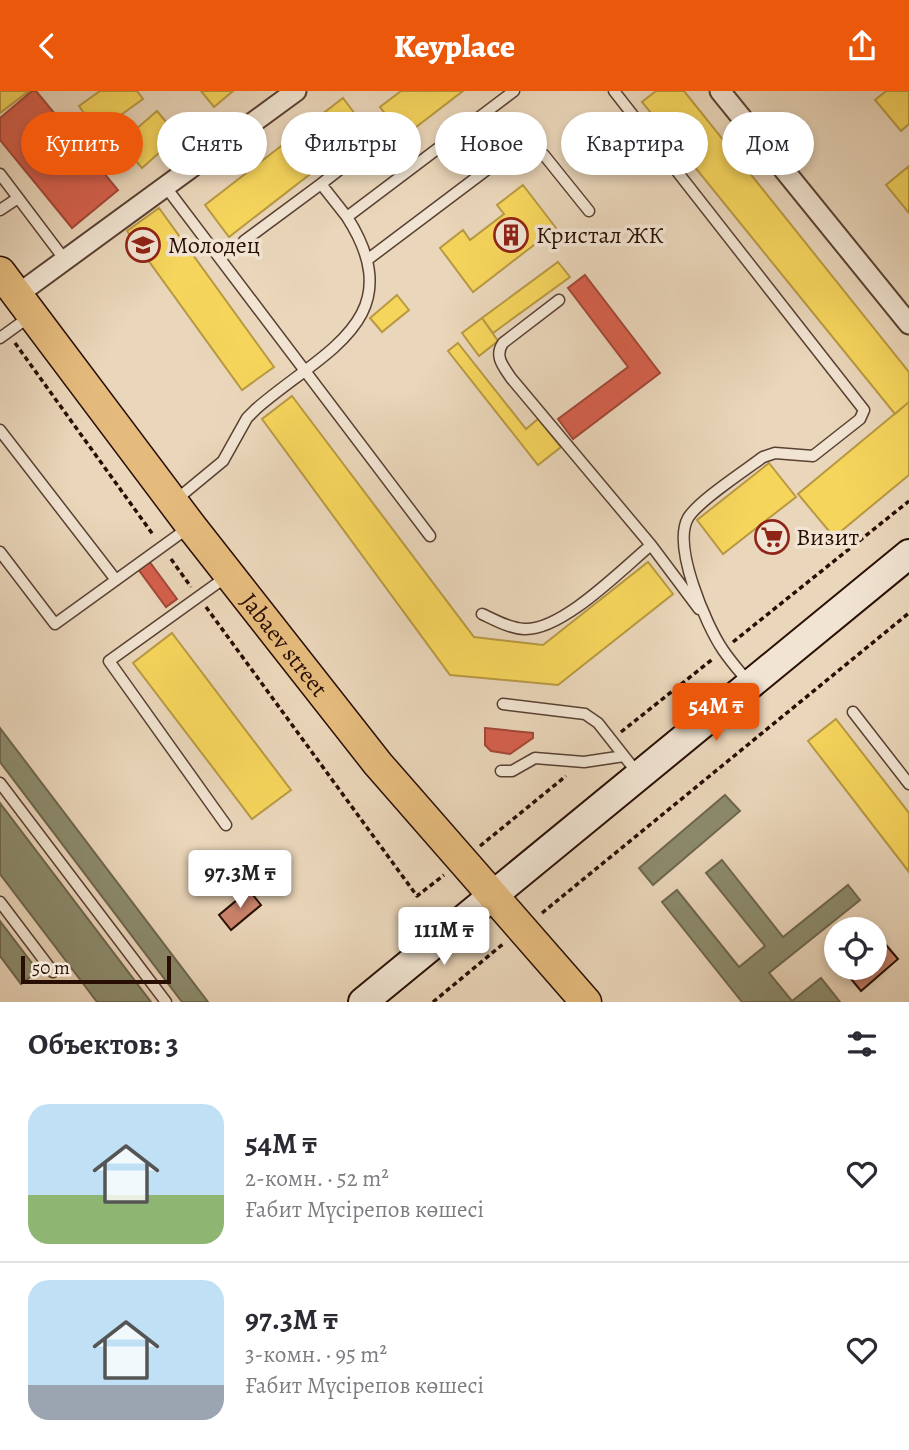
<!DOCTYPE html>
<html lang="ru">
<head>
<meta charset="utf-8">
<style>
  :root { --surface:#fff; --page:#f2f2f3; --text:#2b2b33; --muted:#7c7c81; --line:#e1e1e2; --accent:#ea580c }
  body { margin:0; font-family:Alegreya,serif; background:var(--page); color:var(--text); height:100vh; display:flex; flex-direction:column; font-size:26px; white-space:nowrap }
  * { box-sizing:border-box; margin:0 }
  p { font-size:23px; color:var(--muted) }
  .icon { flex:none; width:38px; height:38px; fill:none; stroke:currentColor; stroke-width:2; stroke-linecap:round; stroke-linejoin:round }
  .map { position:relative; height:911px; overflow:hidden }
  .sheet { display:flex; flex-direction:column; background:var(--surface); flex:1 }
  .sheet>* { flex:none }
  .guide { position:absolute; left:21px; top:21px; width:868px; height:63px; display:flex; gap:14px }
  .fabs { position:absolute; left:824px; top:826px; display:grid; gap:14px }
  .fabs a { display:grid; place-items:center; width:63px; height:63px; border-radius:50%; background:var(--surface); box-shadow:0 4px 10px #0003; font-size:35px }
  .scale { position:absolute; left:21px; bottom:18px; width:150px; box-sizing:border-box; padding-left:7px; border:4px solid #290e04; border-top:0; font-size:19px; line-height:24px; white-space:nowrap; color:#290e04; -webkit-text-stroke:5px #f1e4d2; paint-order:stroke }
  .price { position:absolute; translate:-50% -60px; padding:0 16px; border-radius:7px; background:#fff; color:#222; font-size:23px; line-height:46px; filter:drop-shadow(0 2px 4px #0008) }
  .price::after { content:''; position:absolute; left:50%; top:42px; width:21px; height:16px; margin-left:-10px; background:inherit; clip-path:polygon(0 0,100% 0,50% 100%) }
  .price.active { background:var(--accent); color:#fff }
  ul { padding:0; list-style:none }
  li { display:flex; align-items:center; gap:21px; height:175px; padding:0 28px }
  li+li { border-top:2px solid var(--line) }
  li span { display:grid; place-items:center; flex:none; width:196px; height:140px; border-radius:21px; color:#555 }
  li>.icon { margin-inline-start:auto }
  span .icon { width:84px; height:84px; fill:#fffc; stroke-width:1 }
  li b { font-size:30px }
  h2 { display:flex; justify-content:space-between; align-items:center; height:84px; padding:0 28px; font-size:30px }
  .chip { padding:0 24px; border-radius:32px; background:var(--surface); box-shadow:0 4px 10px #0003; font-size:24px; line-height:63px }
  .chip.active { background:var(--accent); color:#fff }
  header { display:flex; justify-content:space-between; align-items:center; height:91px; padding:0 28px; background:var(--accent); color:#fff; font-size:32px; font-weight:800 }
  .map>svg:first-child { display:block }
  .homes { fill:#f6d55c; stroke:#b89942; stroke-width:2 }
  .shops { fill:#d6604d; stroke:#a24737; stroke-width:2 }
  .industry { fill:#8c8c6e; stroke:#6e664e; stroke-width:2 }
  .building { fill:#cc856d; stroke:#290e04; stroke-width:2 }
  .lines { fill:none; stroke-linecap:round; stroke-linejoin:round }
  .service-casing { stroke:#594032; stroke-width:13 }
  .minor-casing { stroke:#594032; stroke-width:23 }
  .secondary-casing { stroke:#290e04; stroke-width:32 }
  .primary-casing { stroke:#290e04; stroke-width:33 }
  .path { stroke:#290e04; stroke-width:3.5; stroke-dasharray:5 3.5; stroke-linecap:butt }
  .service { stroke:#f1e4d2; stroke-width:10 }
  .minor { stroke:#f1e4d2; stroke-width:19 }
  .secondary { stroke:#f1e4d2; stroke-width:28 }
  .primary { stroke:#e5bb7d; stroke-width:30 }
  .labels { text-anchor:middle; dominant-baseline:central; stroke-width:7; stroke-linejoin:round; paint-order:stroke }
  .poi-label { font-size:24px; fill:#290e04; stroke:#f1e4d2; text-anchor:start }
  .street-label { font-size:24px; fill:#290e04; stroke:#f1e4d2 }
</style>
</head>
<body>
<header><svg class="icon" aria-label="back" viewBox="0 0 24 24"><path d="M15 5l-7 7 7 7"/></svg>Keyplace<svg class="icon" aria-label="share" viewBox="0 0 24 24"><path d="M12 15V3M7 8l5-5 5 5M5 13v7h14v-7"/></svg></header>
<div class="map">
<svg width="909" height="911" viewBox="0 0 909 911">
  <rect width="100%" height="100%" fill="#ead6ba"/>
  <filter id="stains"><feTurbulence type="fractalNoise" baseFrequency=".00286" numOctaves="4"/><feColorMatrix values="0 0 0 0 .2 0 0 0 0 .09 0 0 0 0 .02 0 0 0 .5 -.17"/></filter>
  <radialGradient id="worn" r=".72"><stop offset=".6" stop-color="#630" stop-opacity="0"/><stop offset="1" stop-color="#630" stop-opacity=".3"/></radialGradient>
  <path class="homes" d="M0 0H29L0 22Z
    M100 0H137L143 8 97 41 79 15Z
    M201 0H233L214 16Z
    M401 0H463L403 46 380 16Z
    M656 0H684L909 281V311L895 323 642 11Z
    M886 0H909V33L901 40 875 9Z
    M343 7 367 39 229 146 205 114Z
    M157 20 178 45 142 77 120 52Z
    M909 75V122L886 94Z
    M523 94 556 137 473 201 440 157 463 139 470 149 504 123 497 114Z
    M159 117 274 276 242 299 127 140Z
    M558 171 570 186 493 242 482 227Z
    M397 204 409 219 382 241 370 227Z
    M482 227 498 250 479 265 462 242Z
    M458 252 526 338 538 328 561 356 538 374 448 260Z
    M292 305 474 546 543 554 648 471 673 503 558 594 450 584 262 328Z
    M909 311V384L834 446 798 403Z
    M769 372 796 406 723 463 697 429Z
    M172 542 291 699 252 728 133 572Z
    M836 628 909 722V781L808 650Z"/>
  <path class="shops" d="M32 0H36L118 99 72 137 0 49V27Z
    M585 184 660 282 573 348 558 328 628 276 568 197Z
    M149 470 177 508 166 516 138 478Z
    M485 637 533 642V647L510 663 491 660 485 654Z"/>
  <path class="industry" d="M0 637 208 911H182L0 671Z
    M725 704 740 720 653 794 639 777Z
    M0 712 151 911H97L63 866 0 783Z
    M722 769 783 846 848 794 860 809 769 882 792 910 821 887 840 911H742L662 811 677 799 739 876 765 855 706 782Z
    M0 830 38 880 21 893 0 865Z"/>
  <path class="building" d="M249 799 261 814 231 839 219 824Z
    M875 841 898 868 861 900 842 877H875Z"/>
  <g class="lines">
    <g class="service-casing">
      <path id="service" d="M614 0 864 319 860 328 813 365 775 362 763 366C746 379 698 410 688 427 672 455 706 534 723 559 731 571 741 582 750 593
        M0 83 65 169
        M165 95 430 445
        M0 119 18 107
        M347 126 321 93 384 44
        M244 150 321 93
        M367 169 509 62 527 55 544 64 589 120
        M559 209 503 252C494 265 503 275 511 287L651 454 699 518
        M0 247 29 226
        M0 339 116 489
        M177 408 223 370 247 327 256 318C321 261 413 229 347 126L514 0
        M0 461 55 533 188 437
        M226 486 109 570 226 734
        M482 523C495 529 509 537 524 538 562 540 621 479 651 454
        M503 613 585 623 598 632 624 665
        M853 621 909 693
        M501 680H512L535 667 584 671 624 665 639 684
        M0 692 166 911
        M0 811 53 881"/>
    </g>
    <g class="minor-casing">
      <path id="minor" d="M720 0 909 233
        M17 204 296 0"/>
    </g>
    <g class="secondary-casing">
      <path id="secondary" d="M363 911 909 463"/>
    </g>
    <g class="primary-casing">
      <g id="primary">
        <path id="s1" d="M0 181 191 435 378 673 586 911"/>
      </g>
    </g>
    <path class="path" d="M15 252 154 445
      M171 468 191 496
      M206 516 417 805 444 784
      M733 551 909 410
      M621 641 714 567
      M480 755 566 685
      M542 822 909 522
      M433 911 503 853"/>
    <use href="#service" class="service"/>
    <use href="#minor" class="minor"/>
    <use href="#secondary" class="secondary"/>
    <use href="#primary" class="primary"/>
  </g>
  <defs>
    <g id="building-ring" transform="scale(1.75)"><circle r="9.5" fill="#f1e4d2" stroke="#8f2418" stroke-width="1.5"/><path d="M-4-6H4V6H1V3H-1V6H-4ZM-2.5-4.3h1.7v1.8h-1.7ZM.8-4.3h1.7v1.8H.8ZM-2.5-1h1.7V.8h-1.7ZM.8-1h1.7V.8H.8Z" fill="#8f2418"/></g>
    <g id="school-ring" transform="scale(1.75)"><circle r="9.5" fill="#f1e4d2" stroke="#8f2418" stroke-width="1.5"/><path d="M0-5L7-2L0 1L-7-2ZM-4 1L0 2.5L4 1V4Q0 6-4 4Z" fill="#8f2418"/></g>
    <g id="supermarket-ring" transform="scale(1.75)"><circle r="9.5" fill="#f1e4d2" stroke="#8f2418" stroke-width="1.5"/><path d="M-6-5.5h2.5l.6 2H6L4.5 2H-2.5L-4.4-4H-6ZM-1.5 3.2a1.3 1.3 0 1 0 .1 0ZM3 3.2a1.3 1.3 0 1 0 .1 0Z" fill="#8f2418"/></g>
  </defs>
  <g fill-rule="evenodd">
    <use href="#building-ring" x="511" y="144"/>
    <use href="#school-ring" x="143" y="154"/>
    <use href="#supermarket-ring" x="772" y="446"/>
  </g>
  <g class="labels">
    <g class="poi-label">
      <text x="536" y="144">Кристал ЖК</text>
      <text x="168" y="154">Молодец</text>
      <text x="796" y="446">Визит</text>
    </g>
    <g class="street-label">
      <text stroke="none"><textPath href="#s1" startOffset="469">Jabaev street</textPath></text>
    </g>
  </g>
  <rect width="100%" height="100%" filter="url(#stains)"/>
  <rect width="100%" height="100%" fill="url(#worn)"/>
</svg>
<div class="fabs">
<a><svg class="icon" aria-label="locate" viewBox="0 0 24 24"><circle cx="12" cy="12" r="6"/><path d="M12 2v4M12 18v4M2 12h4M18 12h4"/></svg></a>
</div>
<div class="scale">50 m</div>
<b class="price active" style="left:716px;top:652px">54M ₸</b>
<b class="price" style="left:240px;top:819px">97.3M ₸</b>
<b class="price" style="left:444px;top:876px">111M ₸</b>
<div class="guide">
<a class="chip active">Купить</a>
<a class="chip">Снять</a>
<a class="chip">Фильтры</a>
<a class="chip">Новое</a>
<a class="chip">Квартира</a>
<a class="chip">Дом</a>
</div>
</div>
<section class="sheet">
<h2>Объектов: 3<svg class="icon" aria-label="filters" viewBox="0 0 24 24"><path d="M4 7h16M4 17h16"/><circle cx="9" cy="7" r="2"/><circle cx="15" cy="17" r="2"/></svg></h2>
<ul>
<li><span style="background:linear-gradient(#bfe0f5 65%,#8fb573 0)"><svg class="icon" aria-label="home" viewBox="0 0 24 24"><path d="M3 11l9-7 9 7M6 9v11h12V9"/></svg></span><div><b>54M ₸</b><p>2-комн. · 52 m²</p><p>Ғабит Мүсірепов көшесі</p></div><svg class="icon" aria-label="heart" viewBox="0 0 24 24"><path d="M12 20l-8-8c-3-5 5-10 8-4 3-6 11-1 8 4z"/></svg></li>
<li><span style="background:linear-gradient(#bfe0f5 75%,#9aa5b1 0)"><svg class="icon" aria-label="home" viewBox="0 0 24 24"><path d="M3 11l9-7 9 7M6 9v11h12V9"/></svg></span><div><b>97.3M ₸</b><p>3-комн. · 95 m²</p><p>Ғабит Мүсірепов көшесі</p></div><svg class="icon" aria-label="heart" viewBox="0 0 24 24"><path d="M12 20l-8-8c-3-5 5-10 8-4 3-6 11-1 8 4z"/></svg></li>
</ul>
</section>
</body>
</html>
